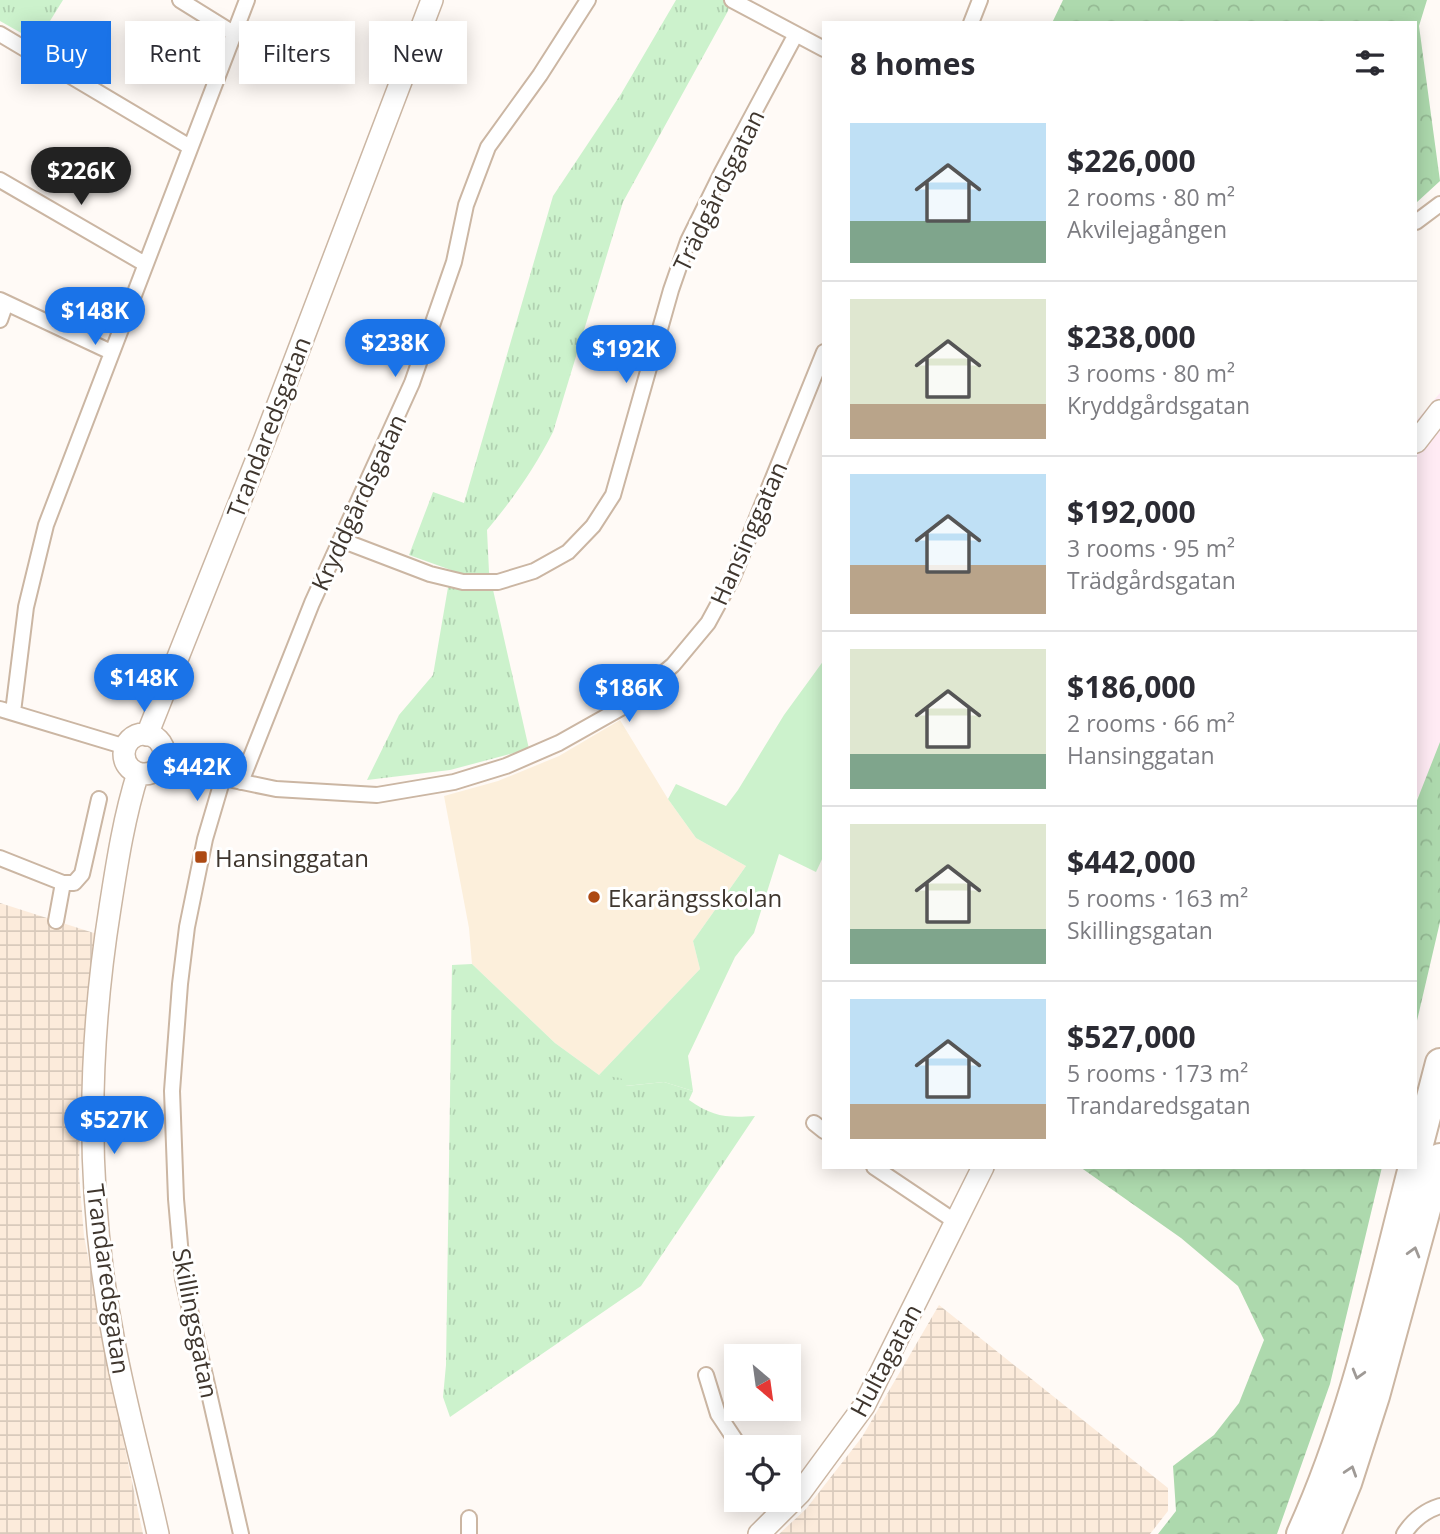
<!DOCTYPE html>
<html lang="en">
<head>
<meta charset="utf-8">
<style>
  :root { --surface:#fff; --page:#f2f2f3; --text:#2b2b33; --muted:#7c7c81; --line:#e1e1e2; --accent:#1a73e8 }
  body { margin:0; font-family:"Open Sans",sans-serif; background:var(--page); color:var(--text); height:100vh; display:flex; flex-direction:column; font-size:26px; white-space:nowrap }
  * { box-sizing:border-box; margin:0 }
  p { font-size:23px; color:var(--muted) }
  .icon { flex:none; width:38px; height:38px; fill:none; stroke:currentColor; stroke-width:2; stroke-linecap:round; stroke-linejoin:round }
  .map { position:relative; flex:1; overflow:hidden }
  .panel { position:absolute; left:822px; top:21px; width:595px; height:1148px; display:flex; flex-direction:column; background:var(--surface); border-radius:0px; box-shadow:0 4px 18px #0003 }
  .panel>* { flex:none }
  .banner { position:absolute; left:21px; top:21px; width:665px; height:63px; display:flex; gap:14px }
  .needle { width:46px; rotate:151deg }
  .buttons { position:absolute; left:724px; top:1344px; display:grid; gap:14px }
  .buttons a { display:grid; place-items:center; width:77px; height:77px; border-radius:0px; background:var(--surface); box-shadow:0 4px 18px #0003; font-size:35px }
  .price { position:absolute; translate:-50% -60px; padding:0 16px; border-radius:24px; background:var(--accent); color:#fff; font-size:23px; line-height:46px; filter:drop-shadow(0 2px 4px #0008) }
  .price::after { content:''; position:absolute; left:50%; top:42px; width:21px; height:16px; margin-left:-10px; background:inherit; clip-path:polygon(0 0,100% 0,50% 100%) }
  .price.current { background:#222; color:#fff }
  ul { padding:0; list-style:none }
  li { display:flex; align-items:center; gap:21px; height:175px; padding:0 28px }
  li+li { border-top:2px solid var(--line) }
  li span { display:grid; place-items:center; flex:none; width:196px; height:140px; border-radius:0px; color:#555 }
  li>.icon { margin-inline-start:auto }
  span .icon { width:84px; height:84px; fill:#fffc; stroke-width:1 }
  li b { font-size:30px }
  h2 { display:flex; justify-content:space-between; align-items:center; height:84px; padding:0 28px; font-size:30px }
  .pill { padding:0 24px; border-radius:0px; background:var(--surface); box-shadow:0 4px 18px #0003; font-size:24px; line-height:63px }
  .pill.current { background:var(--accent); color:#fff }
  .map>svg:first-child { display:block }
  .commercial { fill:#ffebf4 }
  .industrial { fill:url(#industrial-grid) }
  .education { fill:#fcefdb }
  .green { fill:#ccf2cc }
  .forest { fill:url(#forest-crowns) }
  .park { fill:url(#park-tufts) }
  .lines { fill:none; stroke-linecap:round; stroke-linejoin:round }
  .street-casing { stroke:#cbb6a3; stroke-width:18 }
  .secondary-casing { stroke:#cbb6a3; stroke-width:24 }
  .highway-casing { stroke:#cbb6a3; stroke-width:32 }
  .street { stroke:#fff; stroke-width:14 }
  .secondary { stroke:#fff; stroke-width:21 }
  .highway { stroke:#fff; stroke-width:28 }
  .oneway { stroke:#9f9a96 }
  .poi-dot { fill:#ac4913; stroke:#fff; stroke-width:2.5 }
  .labels { text-anchor:middle; dominant-baseline:central; stroke-width:6; stroke-linejoin:round; paint-order:stroke }
  .street-label { font-size:24px; fill:#3f362e; stroke:#fff }
  .poi-label { font-size:24px; fill:#3f362e; stroke:#fff; text-anchor:start }
</style>
</head>
<body>
<div class="map">
<svg width="1440" height="1534" viewBox="0 0 1440 1534">
  <defs>
    <pattern id="industrial-grid" width="8" height="8" patternUnits="userSpaceOnUse" patternTransform="scale(1.75)"><rect width="8" height="8" fill="#fcebdb"/><path d="M0 4h8M4 0v8" fill="none" stroke="#d9cabc"/></pattern>
    <pattern id="forest-crowns" width="20" height="18" patternUnits="userSpaceOnUse" patternTransform="scale(1.75)"><rect width="20" height="18" fill="#add9ad"/><path d="M2 6a3 3 0 1 1 6 0M12 15a3 3 0 1 1 6 0" fill="none" stroke="#96bb95"/></pattern>
    <pattern id="park-tufts" width="24" height="20" patternUnits="userSpaceOnUse" patternTransform="scale(1.75)"><rect width="24" height="20" fill="#ccf2cc"/><path d="M3 7l-1-3M5 7V3M7 7l1-3M15 17l-1-3M17 17v-4M19 17l1-3" fill="none" stroke="#b0d0b0"/></pattern>
  </defs>
  <rect width="100%" height="100%" fill="#fffaf6"/>
  <path class="commercial" d="M1440 393V764L1416 799V421Z"/>
  <path class="industrial" d="M0 903 97 934 87 993 80 1115 79 1175 84 1236 121 1429 143 1534H0Z
    M939 1305 1168 1488V1511L1150 1534H779L806 1509 862 1437Z"/>
  <path class="education" d="M620 720 668 799 696 838 746 866 693 941 700 969 599 1075 555 1043 472 964 469 928 444 796 498 781 559 756Z"/>
  <path class="green" d="M824 660V855L816 872 779 854 754 933 735 957 688 1056 693 1091 664 1082 625 1086 599 1075 700 969 693 941 746 866 696 838 668 799 676 784 726 806 738 790 784 715Z"/>
  <path class="forest" d="M1063 0H1427L1419 26 1440 181 1416 203V23H1052Z
    M1440 742V922L1416 1025V803Z
    M1080 1167H1382L1330 1384 1277 1534H1158L1176 1511 1173 1466 1214 1435 1239 1403 1264 1340 1238 1286 1181 1238Z"/>
  <path class="park" d="M0 0H63L37 42 0 21Z
    M676 0H730L728 11 623 202 553 432C534 469 513 499 487 530L489 572 529 749 450 770 367 780 399 715 433 675 451 570 409 555 433 492 464 503 553 196 621 94Z
    M472 964 555 1043 599 1075 621 1078 626 1086 664 1082 693 1091 689 1100C713 1117 727 1118 755 1116L641 1286 450 1417 443 1397 446 1365 452 965Z"/>
  <g class="lines">
    <g class="street-casing">
      <path id="street" d="M180 0 233 33
        M732 0 824 49
        M971 23 980 0
        M0 34 190 147
        M0 180 145 264
        M1416 222 1440 204
        M0 300 111 352
        M0 320 6 303
        M341 540 430 574 463 582H498L534 571 568 552 593 526 613 495 671 290 688 241 722 172 796 34
        M0 709 126 747
        M13 712 26 607 46 525 247 0
        M164 756 223 778 276 789 377 795 454 782 506 766 559 743 623 707 673 665 708 623 733 577 824 352
        M223 778 205 839 187 927 180 984 172 1091 176 1199 183 1279 241 1534
        M241 782 312 603 412 383 454 262 466 205 488 147 540 75 588 0
        M0 858 63 883
        M56 921 63 883H74L82 874 99 799
        M814 1123 824 1131
        M874 1167 956 1222
        M706 1375 718 1414 740 1447
        M469 1534V1518
        M1404 1534C1413 1520 1424 1511 1440 1506"/>
    </g>
    <g class="secondary-casing">
      <path id="secondary" d="M1416 442 1440 411
        M124 754a20 20 0 1 1 40 0a20 20 0 1 1-40 0Z
        M147 735 264 441 432 0
        M138 773C124 817 117 863 110 908 87 1052 86 1199 114 1342 126 1407 144 1470 158 1534
        M759 1534 800 1493 864 1406 983 1167"/>
    </g>
    <g class="highway-casing">
      <path id="highway" d="M1416 1155 1440 1063
        M1301 1534C1354 1418 1381 1291 1413 1167
        M1326 1534 1347 1483 1375 1396 1440 1158"/>
    </g>
    <use href="#street" class="street"/>
    <use href="#secondary" class="secondary"/>
    <use href="#highway" class="highway"/>
  </g>
  <defs><path id="oneway-chevron" d="M-2-3.5L2.5 0L-2 3.5" fill="none" stroke-width="1.6" stroke-linecap="round" stroke-linejoin="round" transform="scale(1.75)"/></defs>
  <g class="oneway">
    <use href="#oneway-chevron" transform="translate(1414 1252) rotate(-74)"/>
    <use href="#oneway-chevron" transform="translate(1358 1374) rotate(106)"/>
    <use href="#oneway-chevron" transform="translate(1351 1471) rotate(-72)"/>
  </g>
  <g class="poi-dot">
    <rect x="194" y="850" width="14" height="14" rx="3.5"/>
    <circle cx="594" cy="897" r="7"/>
  </g>
  <g class="labels">
    <g class="street-label">
      <text transform="translate(718 190) rotate(-64)">Trädgårdsgatan</text>
      <text transform="translate(268 427) rotate(-69)">Trandaredsgatan</text>
      <text transform="translate(358 502) rotate(-65)">Kryddgårdsgatan</text>
      <text transform="translate(748 533) rotate(-66)">Hansinggatan</text>
      <text transform="translate(109 1279) rotate(82)">Trandaredsgatan</text>
      <text transform="translate(196 1323) rotate(79)">Skillingsgatan</text>
      <text transform="translate(885 1360) rotate(-62)">Hultagatan</text>
    </g>
    <g class="poi-label">
      <text x="215" y="857">Hansinggatan</text>
      <text x="608" y="897">Ekarängsskolan</text>
    </g>
  </g>
</svg>
<div class="buttons">
<a><svg class="needle" viewBox="-14 -14 28 28"><path d="M0-13l5 13h-10z" fill="#e53935"/><path d="M0 13l5-13h-10z" fill="#7c7c81"/></svg></a>
<a><svg class="icon" aria-label="locate" viewBox="0 0 24 24"><circle cx="12" cy="12" r="6"/><path d="M12 2v4M12 18v4M2 12h4M18 12h4"/></svg></a>
</div>
<b class="price current" style="left:81px;top:207px">$226K</b>
<b class="price" style="left:95px;top:347px">$148K</b>
<b class="price" style="left:395px;top:379px">$238K</b>
<b class="price" style="left:626px;top:385px">$192K</b>
<b class="price" style="left:144px;top:714px">$148K</b>
<b class="price" style="left:629px;top:724px">$186K</b>
<b class="price" style="left:197px;top:803px">$442K</b>
<b class="price" style="left:114px;top:1156px">$527K</b>
<div class="banner">
<a class="pill current">Buy</a>
<a class="pill">Rent</a>
<a class="pill">Filters</a>
<a class="pill">New</a>
</div>
<section class="panel">
<h2>8 homes<svg class="icon" aria-label="filters" viewBox="0 0 24 24"><path d="M4 7h16M4 17h16"/><circle cx="9" cy="7" r="2"/><circle cx="15" cy="17" r="2"/></svg></h2>
<ul>
<li><span style="background:linear-gradient(#bfe0f5 70%,#7fa58c 0)"><svg class="icon" aria-label="home" viewBox="0 0 24 24"><path d="M3 11l9-7 9 7M6 9v11h12V9"/></svg></span><div><b>$226,000</b><p>2 rooms · 80 m²</p><p>Akvilejagången</p></div></li>
<li><span style="background:linear-gradient(#dfe7d0 75%,#b9a48a 0)"><svg class="icon" aria-label="home" viewBox="0 0 24 24"><path d="M3 11l9-7 9 7M6 9v11h12V9"/></svg></span><div><b>$238,000</b><p>3 rooms · 80 m²</p><p>Kryddgårdsgatan</p></div></li>
<li><span style="background:linear-gradient(#bfe0f5 65%,#b9a48a 0)"><svg class="icon" aria-label="home" viewBox="0 0 24 24"><path d="M3 11l9-7 9 7M6 9v11h12V9"/></svg></span><div><b>$192,000</b><p>3 rooms · 95 m²</p><p>Trädgårdsgatan</p></div></li>
<li><span style="background:linear-gradient(#dfe7d0 75%,#7fa58c 0)"><svg class="icon" aria-label="home" viewBox="0 0 24 24"><path d="M3 11l9-7 9 7M6 9v11h12V9"/></svg></span><div><b>$186,000</b><p>2 rooms · 66 m²</p><p>Hansinggatan</p></div></li>
<li><span style="background:linear-gradient(#dfe7d0 75%,#7fa58c 0)"><svg class="icon" aria-label="home" viewBox="0 0 24 24"><path d="M3 11l9-7 9 7M6 9v11h12V9"/></svg></span><div><b>$442,000</b><p>5 rooms · 163 m²</p><p>Skillingsgatan</p></div></li>
<li><span style="background:linear-gradient(#bfe0f5 75%,#b9a48a 0)"><svg class="icon" aria-label="home" viewBox="0 0 24 24"><path d="M3 11l9-7 9 7M6 9v11h12V9"/></svg></span><div><b>$527,000</b><p>5 rooms · 173 m²</p><p>Trandaredsgatan</p></div></li>
</ul>
</section>
</div>
</body>
</html>
